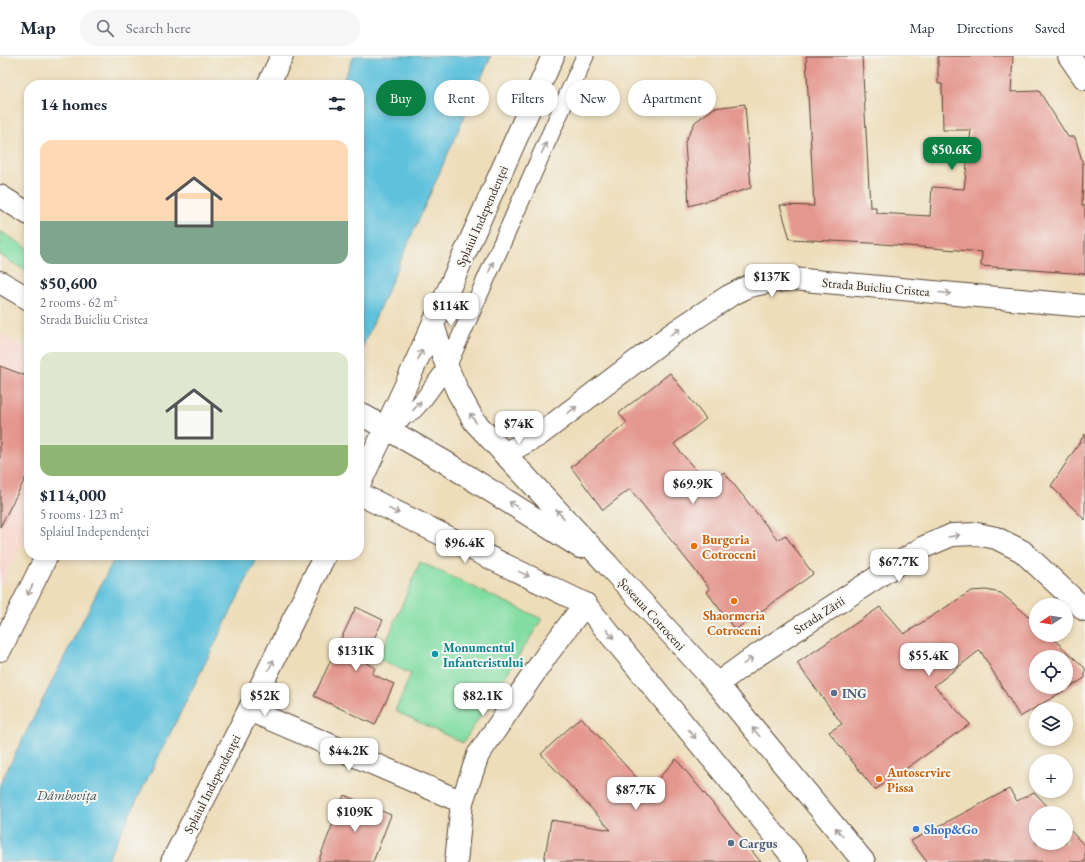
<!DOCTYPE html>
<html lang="en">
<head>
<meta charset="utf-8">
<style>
  :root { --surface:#fff; --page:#f6f6f7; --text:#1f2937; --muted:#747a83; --line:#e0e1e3; --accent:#0b8043 }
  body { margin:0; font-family:"EB Garamond",serif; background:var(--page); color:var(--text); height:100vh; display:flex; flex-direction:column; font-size:15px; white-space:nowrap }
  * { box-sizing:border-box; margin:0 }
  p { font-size:13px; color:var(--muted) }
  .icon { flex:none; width:22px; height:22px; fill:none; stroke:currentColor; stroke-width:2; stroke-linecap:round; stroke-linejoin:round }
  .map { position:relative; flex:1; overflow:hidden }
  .details { position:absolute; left:24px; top:24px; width:340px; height:480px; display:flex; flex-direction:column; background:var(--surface); border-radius:16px; box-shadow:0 2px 6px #0003 }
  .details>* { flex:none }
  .guide { position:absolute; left:376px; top:24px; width:380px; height:36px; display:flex; gap:8px }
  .needle { width:26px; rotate:258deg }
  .buttons { position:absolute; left:1029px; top:542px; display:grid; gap:8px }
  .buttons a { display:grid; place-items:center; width:44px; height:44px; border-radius:50%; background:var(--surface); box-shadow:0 2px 6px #0003; font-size:20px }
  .price { position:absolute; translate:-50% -34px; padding:0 9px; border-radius:8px; background:#fff; color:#222; font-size:13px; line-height:26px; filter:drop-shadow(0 1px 2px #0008) }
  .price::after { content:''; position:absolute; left:50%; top:24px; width:12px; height:9px; margin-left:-6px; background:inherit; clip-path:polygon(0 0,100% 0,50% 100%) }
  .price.current { background:var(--accent); color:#fff }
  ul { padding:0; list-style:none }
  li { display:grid; align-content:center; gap:8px; height:212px; padding:0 16px }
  li span { display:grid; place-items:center; height:124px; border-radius:12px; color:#555 }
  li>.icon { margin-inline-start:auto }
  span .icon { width:72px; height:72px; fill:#fffc; stroke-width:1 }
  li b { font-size:17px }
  h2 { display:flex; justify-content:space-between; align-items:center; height:48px; padding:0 16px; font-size:17px }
  .chip { padding:0 14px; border-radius:18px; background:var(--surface); box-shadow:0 2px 6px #0003; font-size:14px; line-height:36px }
  .chip.current { background:var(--accent); color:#fff }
  header { display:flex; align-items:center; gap:24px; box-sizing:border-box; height:56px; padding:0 20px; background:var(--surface); border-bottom:1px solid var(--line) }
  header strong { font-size:19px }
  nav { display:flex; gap:22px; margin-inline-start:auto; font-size:14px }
  .search { width:280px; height:36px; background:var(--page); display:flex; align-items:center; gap:10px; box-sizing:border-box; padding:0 14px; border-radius:22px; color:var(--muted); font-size:15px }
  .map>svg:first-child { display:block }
  .built { fill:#f7d1c6 }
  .green { fill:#82dda3; stroke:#5e8460 }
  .water { fill:#5ec1dc; stroke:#4c767d }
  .building { fill:#e4978e; fill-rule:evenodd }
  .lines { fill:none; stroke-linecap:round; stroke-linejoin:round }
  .lane-casing { stroke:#564535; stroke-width:19 }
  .street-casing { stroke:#564535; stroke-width:24 }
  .secondary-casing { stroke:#564535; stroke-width:24 }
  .primary-casing { stroke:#564535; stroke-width:24 }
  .lane { stroke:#fff; stroke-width:17 }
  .street { stroke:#fff; stroke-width:22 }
  .secondary { stroke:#fff; stroke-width:22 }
  .primary { stroke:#fff; stroke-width:22 }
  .oneway { stroke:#a79f9a }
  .food-dot { fill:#e8710a; stroke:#f6f6f2; stroke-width:1.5 }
  .culture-dot { fill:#0f9aa8; stroke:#f6f6f2; stroke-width:1.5 }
  .service-dot { fill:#5c6f8a; stroke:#f6f6f2; stroke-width:1.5 }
  .shop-dot { fill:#3f7fe0; stroke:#f6f6f2; stroke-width:1.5 }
  .labels { text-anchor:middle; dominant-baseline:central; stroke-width:4; stroke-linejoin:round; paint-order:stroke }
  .street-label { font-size:13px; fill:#3b2a1e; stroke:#f6f6f2 }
  .food-label { font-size:13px; font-weight:bold; fill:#c56008; stroke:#f6f6f2; text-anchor:start }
  .culture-label { font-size:13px; font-weight:bold; fill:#0d838f; stroke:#f6f6f2; text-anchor:start }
  .service-label { font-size:13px; font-weight:bold; fill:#4e5e75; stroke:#f6f6f2; text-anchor:start }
  .shop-label { font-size:13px; font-weight:bold; fill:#366cbe; stroke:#f6f6f2; text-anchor:start }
  .water-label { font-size:14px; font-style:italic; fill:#465757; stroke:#f6f6f2 }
</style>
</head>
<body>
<header>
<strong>Map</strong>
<div class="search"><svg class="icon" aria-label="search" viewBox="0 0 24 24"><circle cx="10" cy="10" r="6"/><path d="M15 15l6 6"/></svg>Search here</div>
<nav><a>Map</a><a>Directions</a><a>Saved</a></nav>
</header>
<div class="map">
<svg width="1085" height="806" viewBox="0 0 1085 806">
  <rect width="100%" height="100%" fill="#f6f6f2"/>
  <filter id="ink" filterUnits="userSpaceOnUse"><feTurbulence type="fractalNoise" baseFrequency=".025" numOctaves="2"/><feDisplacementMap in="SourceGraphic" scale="8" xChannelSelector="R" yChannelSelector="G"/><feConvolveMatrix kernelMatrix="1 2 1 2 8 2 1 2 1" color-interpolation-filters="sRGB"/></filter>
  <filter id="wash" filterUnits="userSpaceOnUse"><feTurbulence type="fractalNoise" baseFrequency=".012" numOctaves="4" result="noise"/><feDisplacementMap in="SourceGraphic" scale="16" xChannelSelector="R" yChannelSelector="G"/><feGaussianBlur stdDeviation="0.9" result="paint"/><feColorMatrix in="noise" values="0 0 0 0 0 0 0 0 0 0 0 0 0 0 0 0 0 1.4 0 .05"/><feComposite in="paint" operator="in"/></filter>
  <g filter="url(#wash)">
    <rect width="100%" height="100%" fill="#edddb9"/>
    <path class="built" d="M0 276 29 295V475L0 531Z"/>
    <path class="green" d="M0 175 29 193V217L0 199Z
      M420 506 542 563 463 687 395 655 411 618 379 603Z"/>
    <path class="water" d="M354 0H491L359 299V29H341Z
      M116 499H259L106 806H0V728Z"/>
    <g id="blocks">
      <path class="building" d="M806 0H862L870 151H876V157L930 160 932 131 964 133 971 74H943L942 28H938V0H1013L1011 36 1039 35 1068 81H1075L1083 108 1082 150H1085V218L981 210 982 196 870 187 790 183 780 149 814 150Z
        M745 48 751 132 689 150 685 86 695 66 714 52Z
        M0 310 29 321V415L0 471Z
        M670 317 706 363 674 388 708 429 724 416 778 484 785 479 813 518 735 574 707 536 710 533 630 433 603 454 571 411 627 367 619 357Z
        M1085 378V464L1051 430Z
        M986 534 1001 537 1026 558 1036 567V579H1049L1085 612V622L1020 661 980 594 934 630 970 668 875 734 829 676 842 668 797 607 880 551 904 578 971 535ZM1036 601H1066V631H1036Z
        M356 551 383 564 363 605 375 612 372 618 394 628 375 669 314 640Z
        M581 661 648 734 676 703 761 806H544L551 764 611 774 541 698Z
        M1009 733 1017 745 1034 736 1054 757H1036V787H1066V770L1085 790V806H927L911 785Z
        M344 739 391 759 373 806H318Z"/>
    </g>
  </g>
  <g filter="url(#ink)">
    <use href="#blocks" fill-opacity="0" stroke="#564535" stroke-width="1"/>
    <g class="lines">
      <g class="lane-casing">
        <path id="lane" d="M386 373 414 354 423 344 447 311 585 0"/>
      </g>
      <g class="street-casing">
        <path id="street" d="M1069 0 1085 23
          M504 398 539 379 672 278 729 240 749 230 769 226 793 223 1085 250
          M717 628 750 604 902 505 924 491 952 479 977 478 996 482 1022 495 1085 554
          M249 654 462 746
          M456 806 462 746 478 699 548 597 585 548"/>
      </g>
      <g class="secondary-casing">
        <path id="secondary" d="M268 29 282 0
          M0 140 29 158
          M0 226 29 243
          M433 269 447 311 458 336 474 365 606 507
          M359 357 445 406 580 491
          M359 429 404 333 553 0
          M359 438 585 548
          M0 594 47 499
          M172 806 249 654 325 499"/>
      </g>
      <g class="primary-casing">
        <path id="primary" d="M606 507 717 628 864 806
          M585 548 797 806"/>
      </g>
      <use href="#lane" class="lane"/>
      <use href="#street" class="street"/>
      <use href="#secondary" class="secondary"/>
      <use href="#primary" class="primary"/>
    </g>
    <defs><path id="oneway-shaft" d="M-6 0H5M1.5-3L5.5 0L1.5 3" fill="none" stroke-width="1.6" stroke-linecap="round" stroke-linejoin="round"/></defs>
    <g class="oneway">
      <use href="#oneway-shaft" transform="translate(544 92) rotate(-66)"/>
      <use href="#oneway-shaft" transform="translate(491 211) rotate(-67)"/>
      <use href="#oneway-shaft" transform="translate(945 237) rotate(5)"/>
      <use href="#oneway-shaft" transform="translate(675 276) rotate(-34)"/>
      <use href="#oneway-shaft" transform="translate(420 299) rotate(-66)"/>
      <use href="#oneway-shaft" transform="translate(417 350) rotate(-47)"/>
      <use href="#oneway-shaft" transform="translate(572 354) rotate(-37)"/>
      <use href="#oneway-shaft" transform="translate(473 362) rotate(-123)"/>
      <use href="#oneway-shaft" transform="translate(514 449) rotate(-148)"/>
      <use href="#oneway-shaft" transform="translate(394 455) rotate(25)"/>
      <use href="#oneway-shaft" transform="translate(560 458) rotate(-133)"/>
      <use href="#oneway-shaft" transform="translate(954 480) rotate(-10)"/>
      <use href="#oneway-shaft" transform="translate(524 518) rotate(26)"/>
      <use href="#oneway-shaft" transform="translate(30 534) rotate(116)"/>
      <use href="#oneway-shaft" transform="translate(610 578) rotate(51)"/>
      <use href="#oneway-shaft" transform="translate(748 605) rotate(-35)"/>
      <use href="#oneway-shaft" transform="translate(271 609) rotate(-64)"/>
      <use href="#oneway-shaft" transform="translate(756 676) rotate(-130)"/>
      <use href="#oneway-shaft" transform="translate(692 678) rotate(51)"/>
      <use href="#oneway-shaft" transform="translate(839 776) rotate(-130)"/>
    </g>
  </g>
  <g class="food-dot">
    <circle cx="694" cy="490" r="4"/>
    <circle cx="734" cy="545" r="4"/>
    <circle cx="879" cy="723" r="4"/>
  </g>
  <circle class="culture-dot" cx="435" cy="598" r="4"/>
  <g class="service-dot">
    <circle cx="834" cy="637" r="4"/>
    <circle cx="731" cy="787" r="4"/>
  </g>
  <circle class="shop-dot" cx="916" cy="773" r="4"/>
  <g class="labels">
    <g class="street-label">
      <text transform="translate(482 160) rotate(-66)">Splaiul Independenței</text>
      <text transform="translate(876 231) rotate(5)">Strada Buicliu Cristea</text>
      <text transform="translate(652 558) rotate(48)">Șoseaua Cotroceni</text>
      <text transform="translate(819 559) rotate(-33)">Strada Zării</text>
      <text transform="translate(212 728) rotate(-63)">Splaiul Independenței</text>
    </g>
    <g class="food-label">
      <text x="702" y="483">Burgeria<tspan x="702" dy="15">Cotroceni</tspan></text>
      <text x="734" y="559" text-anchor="middle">Shaormeria<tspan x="734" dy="15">Cotroceni</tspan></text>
      <text x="887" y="716">Autoservire<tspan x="887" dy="15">Pissa</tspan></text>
    </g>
    <g class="culture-label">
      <text x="443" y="591">Monumentul<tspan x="443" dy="15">Infanteristului</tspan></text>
    </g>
    <g class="service-label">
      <text x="842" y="637">ING</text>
      <text x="739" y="787">Cargus</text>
    </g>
    <g class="shop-label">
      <text x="924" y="773">Shop&amp;Go</text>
    </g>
    <g class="water-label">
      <text x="67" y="739">Dâmbovița</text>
    </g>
  </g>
</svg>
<div class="buttons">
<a><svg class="needle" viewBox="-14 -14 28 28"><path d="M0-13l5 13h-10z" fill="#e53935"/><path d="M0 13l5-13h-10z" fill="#747a83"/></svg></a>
<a><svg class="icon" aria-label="locate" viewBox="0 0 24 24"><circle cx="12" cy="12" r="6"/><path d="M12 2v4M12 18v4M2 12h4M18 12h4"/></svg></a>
<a><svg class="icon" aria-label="layers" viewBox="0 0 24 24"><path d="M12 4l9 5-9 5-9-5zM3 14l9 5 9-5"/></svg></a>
<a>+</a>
<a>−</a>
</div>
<b class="price current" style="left:952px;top:115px">$50.6K</b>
<b class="price" style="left:772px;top:242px">$137K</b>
<b class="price" style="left:451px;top:271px">$114K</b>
<b class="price" style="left:519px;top:389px">$74K</b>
<b class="price" style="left:693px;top:449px">$69.9K</b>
<b class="price" style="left:465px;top:508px">$96.4K</b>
<b class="price" style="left:899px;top:527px">$67.7K</b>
<b class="price" style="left:356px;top:616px">$131K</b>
<b class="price" style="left:929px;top:621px">$55.4K</b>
<b class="price" style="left:265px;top:661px">$52K</b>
<b class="price" style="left:483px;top:661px">$82.1K</b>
<b class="price" style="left:349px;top:716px">$44.2K</b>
<b class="price" style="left:636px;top:755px">$87.7K</b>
<b class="price" style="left:355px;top:777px">$109K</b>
<div class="guide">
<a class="chip current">Buy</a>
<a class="chip">Rent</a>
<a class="chip">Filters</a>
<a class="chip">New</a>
<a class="chip">Apartment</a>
</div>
<section class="details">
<h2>14 homes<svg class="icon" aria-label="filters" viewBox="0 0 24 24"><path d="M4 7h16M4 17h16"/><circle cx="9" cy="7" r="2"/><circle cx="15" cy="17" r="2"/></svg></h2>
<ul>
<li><span style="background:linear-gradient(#ffd9b3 65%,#7fa58c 0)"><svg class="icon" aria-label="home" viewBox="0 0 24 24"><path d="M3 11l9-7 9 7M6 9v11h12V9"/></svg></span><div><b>$50,600</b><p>2 rooms · 62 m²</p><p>Strada Buicliu Cristea</p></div></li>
<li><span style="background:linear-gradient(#dfe7d0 75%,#8fb573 0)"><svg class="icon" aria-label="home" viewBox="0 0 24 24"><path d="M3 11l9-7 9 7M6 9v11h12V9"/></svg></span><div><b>$114,000</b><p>5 rooms · 123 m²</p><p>Splaiul Independenței</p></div></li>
</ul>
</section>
</div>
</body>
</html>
